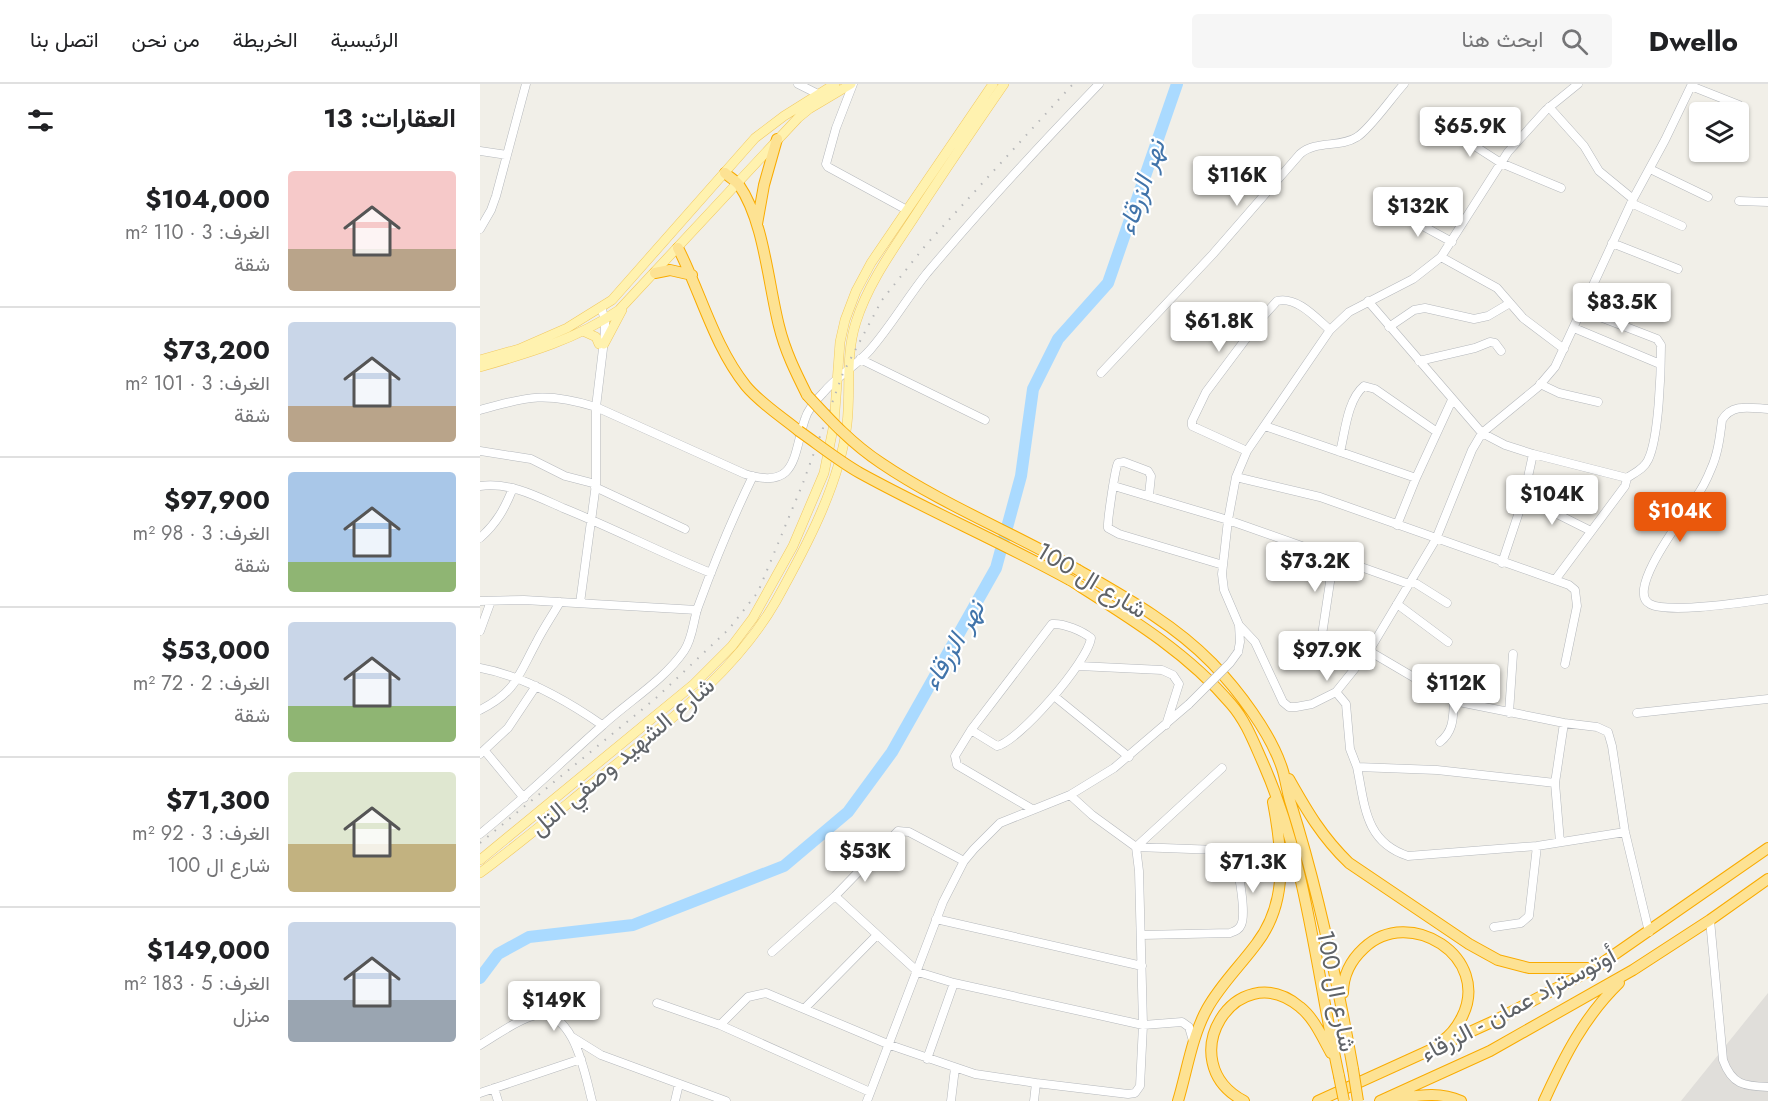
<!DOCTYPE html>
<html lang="ar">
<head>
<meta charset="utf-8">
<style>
  :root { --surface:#fff; --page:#f6f6f6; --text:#202124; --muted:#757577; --line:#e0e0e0; --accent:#ea580c }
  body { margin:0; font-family:Jost,Vazirmatn,sans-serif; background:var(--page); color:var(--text); direction:rtl; height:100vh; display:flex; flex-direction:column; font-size:22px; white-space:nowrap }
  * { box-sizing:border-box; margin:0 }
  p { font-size:20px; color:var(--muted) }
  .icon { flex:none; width:33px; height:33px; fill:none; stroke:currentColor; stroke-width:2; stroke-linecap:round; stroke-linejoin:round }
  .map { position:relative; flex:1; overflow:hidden; direction:ltr }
  .details { display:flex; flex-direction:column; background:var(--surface); width:480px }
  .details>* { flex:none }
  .tools { position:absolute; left:1209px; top:18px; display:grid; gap:12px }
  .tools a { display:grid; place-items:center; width:60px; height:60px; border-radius:6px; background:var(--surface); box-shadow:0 2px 4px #0004; font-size:30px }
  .price { position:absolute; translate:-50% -51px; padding:0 14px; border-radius:6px; background:#fff; color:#222; font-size:20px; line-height:39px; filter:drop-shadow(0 2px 3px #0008) }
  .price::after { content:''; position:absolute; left:50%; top:36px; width:18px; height:14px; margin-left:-9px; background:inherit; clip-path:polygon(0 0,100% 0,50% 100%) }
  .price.current { background:var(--accent); color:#fff }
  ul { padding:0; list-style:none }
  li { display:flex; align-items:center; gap:18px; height:150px; padding:0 24px }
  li+li { border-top:2px solid var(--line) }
  li span { display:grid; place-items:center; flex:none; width:168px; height:120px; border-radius:6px; color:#555 }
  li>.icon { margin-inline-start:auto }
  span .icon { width:72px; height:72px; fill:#fffc; stroke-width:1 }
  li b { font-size:26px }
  h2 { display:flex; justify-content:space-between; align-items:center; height:72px; padding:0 24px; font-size:26px }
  header { display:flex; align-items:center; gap:36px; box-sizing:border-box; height:84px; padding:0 30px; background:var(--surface); border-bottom:2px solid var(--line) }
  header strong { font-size:28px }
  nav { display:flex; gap:33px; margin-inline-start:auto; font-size:21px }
  .search { width:420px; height:54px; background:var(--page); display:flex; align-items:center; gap:15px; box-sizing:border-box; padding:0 21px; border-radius:6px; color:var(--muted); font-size:22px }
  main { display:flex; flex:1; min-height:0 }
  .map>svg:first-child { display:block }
  .industrial { fill:#e0deda }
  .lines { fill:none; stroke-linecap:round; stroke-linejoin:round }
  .river { stroke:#aadaff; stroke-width:12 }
  .minor-casing { stroke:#b5b8bc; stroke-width:9 }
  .major-casing { stroke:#f2c960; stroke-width:10 }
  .highway-casing { stroke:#f9ab00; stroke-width:12 }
  .minor { stroke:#fff; stroke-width:8 }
  .major { stroke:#fff2af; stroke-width:9 }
  .highway { stroke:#fde293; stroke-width:10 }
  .rail { stroke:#b6b7b8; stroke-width:2; stroke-dasharray:1.5 8; stroke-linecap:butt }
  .minor-bridge-casing { stroke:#b5b8bc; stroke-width:9; stroke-linecap:butt }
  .highway-bridge-casing { stroke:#f9ab00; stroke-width:12; stroke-linecap:butt }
  .minor-bridge { stroke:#fff; stroke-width:8 }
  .highway-bridge { stroke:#fde293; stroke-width:10 }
  .labels { text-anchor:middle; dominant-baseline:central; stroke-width:4.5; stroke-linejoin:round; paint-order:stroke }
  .street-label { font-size:24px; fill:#5f6368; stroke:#fff }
  .water-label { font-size:26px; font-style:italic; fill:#4174aa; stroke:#fff }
</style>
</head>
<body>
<header>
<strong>Dwello</strong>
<div class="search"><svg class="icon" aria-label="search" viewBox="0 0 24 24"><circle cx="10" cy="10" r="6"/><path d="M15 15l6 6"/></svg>ابحث هنا</div>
<nav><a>الرئيسية</a><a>الخريطة</a><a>من نحن</a><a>اتصل بنا</a></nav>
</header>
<main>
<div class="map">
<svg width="1288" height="1017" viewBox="0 0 1288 1017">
  <rect width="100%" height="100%" fill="#f1efe8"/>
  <path class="industrial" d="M1288 909V1017H1201Z"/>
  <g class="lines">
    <path class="river" d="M0 894 18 870 49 853 153 841 304 782 368 728 412 668 516 484 541 392 553 305 578 255 628 199 697 0"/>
    <g class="minor-casing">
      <path id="minor" d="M318 0 338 10
        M373 0 356 44 346 80 348 83 427 126
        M1211 2 1259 21
        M1069 23 1104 62 1119 87 1153 115
        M973 48 1021 79 1081 104
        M0 67 27 71
        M1170 85 1228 113
        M1259 117 1288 118
        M1151 119 1202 142
        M921 124 941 141 972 158
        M0 145 11 126 16 112 46 0
        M1132 159 1198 185
        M961 173 1017 204 1043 234 1084 265
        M1113 201 1174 221
        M888 217 1002 349 1025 361 1053 370 1147 394 1145 402 1075 496
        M1102 226 1177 255 1181 261C1181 287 1179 354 1168 376 1164 385 1154 389 1147 394
        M909 243 934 226 945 224 994 235 1008 232 1030 219
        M1094 244 1180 280
        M380 275 505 336
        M939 277 995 264 1010 258 1015 259 1021 267
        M621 289 733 170 820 70C836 56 860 64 877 53 890 45 912 13 924 0
        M1060 300 1079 309 1118 318
        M1288 325C1271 324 1252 319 1242 336 1240 352 1238 370 1231 385 1227 395 1222 405 1216 413 1207 428 1144 507 1170 520 1188 530 1265 518 1288 515
        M0 326C48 312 67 308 116 323L265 390C318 407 313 370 325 335 328 325 336 316 343 309 357 292 376 282 390 266 411 242 427 214 447 189 502 124 560 61 619 0
        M785 342 936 394
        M0 367 51 375 85 392 116 400
        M767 367 712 342V337L726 308 780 236 797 217C817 212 836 234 850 246
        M860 368C865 349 867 316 884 302L895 305 957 348
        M756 393 840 413 1089 501 1095 506 1097 522 1085 580
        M0 402C30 398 56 412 83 424 133 444 181 469 231 489
        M634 402 748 436 929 500
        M115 403 205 445
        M669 411 671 392 668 387 644 378 638 379C635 384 627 439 628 444L639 450 743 481
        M1043 416 1075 429 1111 447
        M917 441 936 394 972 316
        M0 454C17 439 25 424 33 404
        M1022 479 1043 416 1053 370
        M932 497 967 519
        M0 517 44 516 217 526
        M100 519 116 400V323L125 248V236L121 223
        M917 520 968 558
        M572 540C584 539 602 547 611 554 608 578 538 658 517 662L491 646Z
        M759 541 775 558 803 618 809 623H816L832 620 856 608 889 567 956 455 992 366 1002 349 1058 303 1075 283 1153 115 1185 56 1212 0
        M0 547 11 517
        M842 551 850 498 857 475
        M889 567 974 617 1084 639 1117 643 1128 648 1132 662 1145 748 1169 848
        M758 568 760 558 759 541 744 506 742 490 748 436 756 393 767 367 850 246 869 228 933 195 961 173 1028 68 1066 26 1098 0
        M599 582 682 586 693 591 699 600 686 641
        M0 584C44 592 86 616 122 641
        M856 608 866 620 870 665 877 683 957 686 1075 699
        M574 612 649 673
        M0 626C36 608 38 592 56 559 63 545 72 532 80 518
        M1029 629 1033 570
        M1157 629 1288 615
        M491 646 475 672 477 681 552 725
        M960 658C974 647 973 633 974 617
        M5 667 44 714
        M0 670 28 644 56 602
        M877 683C885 722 885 758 928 772L1057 762 1145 748
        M0 750C43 716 82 677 123 641 149 617 184 596 204 567 213 554 213 537 218 523 234 479 252 435 273 392
        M1080 758 1075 699 1084 639
        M656 763 738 766C744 769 749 771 753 777 760 785 766 832 761 841 759 846 755 847 750 849L662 851
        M656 763 742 684
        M355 812 438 888 474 899 663 941 702 938 709 943 713 957
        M456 835 662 882
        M1230 836 1243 976C1252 1001 1264 1002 1288 1003
        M1014 843 1041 839 1049 832 1057 762
        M292 868 355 812 418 747 429 748 484 777
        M177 919 240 941 390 1008
        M325 924 396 852
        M240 941 268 913 286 909 410 961 495 990 556 999 648 1010 655 1009 660 1002 663 941 659 787 656 763 612 731 590 711
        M92 953 121 971 246 1017
        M0 961C17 951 35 937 53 932 93 920 105 990 112 1017
        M447 975 474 899
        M14 1004 18 1017
        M0 1009 101 975
        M195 1017 199 1000
        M387 1017 463 818 484 777 494 765 520 739 590 711 634 684 709 620
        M471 1017 475 984
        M554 1017 556 999"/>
    </g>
    <g class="major-casing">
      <path id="major" d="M105 248 116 253 119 260
        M124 260 142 226
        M0 276 39 265 87 244 132 216 275 54 304 32 355 0
        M0 283C49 269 97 255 139 226L318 34 329 25 371 0
        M0 776 214 600 252 562 273 534 313 462 344 389 354 340 360 258 365 236 376 207 391 179 513 0
        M0 789C42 758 82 724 123 691 185 640 255 589 296 517 325 465 360 400 367 340 371 306 365 272 376 238 388 200 412 167 433 135 463 89 493 45 524 0"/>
    </g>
    <g class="highway-casing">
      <path id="highway" d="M245 89C249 93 255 96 259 101 284 137 288 199 299 242 305 267 316 289 327 311
        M277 140 284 101 297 55
        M198 164C221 209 234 262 266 302 280 319 302 333 319 347
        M175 189 190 186 212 191
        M598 486C645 513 694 540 732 579 758 606 790 648 802 684 806 696 807 708 811 720 838 806 857 895 873 985
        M590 496C647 532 707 568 751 620 766 637 774 659 783 679 827 779 836 887 859 992
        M809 695C827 727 842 753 869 779L989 860 1018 876 1049 884H1112
        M863 909C863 892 871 876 884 864 929 821 1012 873 982 933 977 943 971 951 962 957
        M912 1015C937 1012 958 1007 981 1017
        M698 1017C707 987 712 952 727 925 740 901 761 881 777 859 809 817 802 766 793 718
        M764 1017C690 978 756 870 820 923 834 934 842 953 851 969
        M838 1017 1014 937 1115 884 1288 764
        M900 1017 1010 967 1153 886 1230 836 1288 795
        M1064 1017C1084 973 1104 933 1139 899"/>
    </g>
    <use href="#minor" class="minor"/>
    <use href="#major" class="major"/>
    <use href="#highway" class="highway"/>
    <path class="rail" d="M0 759 176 614 249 545 278 508 323 399 363 289 402 216 445 162 593 0"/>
    <g class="minor-bridge-casing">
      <path id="minor-bridge" d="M709 620 750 579 758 568"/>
    </g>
    <g class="highway-bridge-casing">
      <path id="highway-bridge" d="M327 311C350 336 372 360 401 379 463 421 534 449 598 486
        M319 347C339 361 359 377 380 389 449 427 521 458 590 496
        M873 985 878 1017
        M859 992 864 1017"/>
    </g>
    <use href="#minor-bridge" class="minor-bridge"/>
    <use href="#highway-bridge" class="highway-bridge"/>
  </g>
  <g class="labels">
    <g class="street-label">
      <text transform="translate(612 496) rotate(31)">شارع ال 100</text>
      <text transform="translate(142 672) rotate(-40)">شارع الشهيد وصفي التل</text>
      <text transform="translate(857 907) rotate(79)">شارع ال 100</text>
      <text transform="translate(1038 920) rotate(-28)">أوتوستراد عمان - الزرقاء</text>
    </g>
    <g class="water-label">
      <text transform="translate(661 103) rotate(-71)">نهر الزرقاء</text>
      <text transform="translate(473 561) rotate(-60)">نهر الزرقاء</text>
    </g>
  </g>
</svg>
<div class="tools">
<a><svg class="icon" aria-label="layers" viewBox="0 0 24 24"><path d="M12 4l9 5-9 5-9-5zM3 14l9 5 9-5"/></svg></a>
</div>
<b class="price" style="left:990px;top:74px">$65.9K</b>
<b class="price" style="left:757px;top:123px">$116K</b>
<b class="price" style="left:938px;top:154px">$132K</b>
<b class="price" style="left:1142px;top:250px">$83.5K</b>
<b class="price" style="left:739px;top:269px">$61.8K</b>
<b class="price" style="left:1072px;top:442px">$104K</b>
<b class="price current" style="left:1200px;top:459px">$104K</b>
<b class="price" style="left:835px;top:509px">$73.2K</b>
<b class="price" style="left:847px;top:598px">$97.9K</b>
<b class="price" style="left:976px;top:631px">$112K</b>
<b class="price" style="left:385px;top:799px">$53K</b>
<b class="price" style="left:773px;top:810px">$71.3K</b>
<b class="price" style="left:74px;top:948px">$149K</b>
</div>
<section class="details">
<h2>العقارات: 13<svg class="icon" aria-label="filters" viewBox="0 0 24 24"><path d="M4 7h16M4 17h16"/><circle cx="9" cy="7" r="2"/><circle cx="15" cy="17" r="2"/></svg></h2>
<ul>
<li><span style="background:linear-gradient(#f6c9c9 65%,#b9a48a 0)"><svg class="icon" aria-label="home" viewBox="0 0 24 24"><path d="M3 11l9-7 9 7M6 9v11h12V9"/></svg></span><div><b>$104,000</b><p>الغرف: 3 · 110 m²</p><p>شقة</p></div></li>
<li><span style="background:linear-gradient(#c9d6e8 70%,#b9a48a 0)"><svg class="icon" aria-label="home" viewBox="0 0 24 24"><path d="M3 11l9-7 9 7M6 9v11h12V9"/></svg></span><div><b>$73,200</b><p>الغرف: 3 · 101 m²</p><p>شقة</p></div></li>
<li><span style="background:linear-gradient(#a9c7e8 75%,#8fb573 0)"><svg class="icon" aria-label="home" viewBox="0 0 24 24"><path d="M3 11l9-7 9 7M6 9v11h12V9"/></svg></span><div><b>$97,900</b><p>الغرف: 3 · 98 m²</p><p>شقة</p></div></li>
<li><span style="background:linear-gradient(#c9d6e8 70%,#8fb573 0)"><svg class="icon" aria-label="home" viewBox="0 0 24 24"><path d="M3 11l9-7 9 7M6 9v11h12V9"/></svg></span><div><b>$53,000</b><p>الغرف: 2 · 72 m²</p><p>شقة</p></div></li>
<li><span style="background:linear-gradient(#dfe7d0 60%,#c2b280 0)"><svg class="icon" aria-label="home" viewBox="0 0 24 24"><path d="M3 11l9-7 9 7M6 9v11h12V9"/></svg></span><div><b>$71,300</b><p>الغرف: 3 · 92 m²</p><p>شارع ال 100</p></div></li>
<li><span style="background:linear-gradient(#c9d6e8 65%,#9aa5b1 0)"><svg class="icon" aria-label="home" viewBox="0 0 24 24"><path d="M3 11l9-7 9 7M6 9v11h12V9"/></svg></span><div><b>$149,000</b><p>الغرف: 5 · 183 m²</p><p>منزل</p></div></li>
</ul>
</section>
</main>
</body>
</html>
